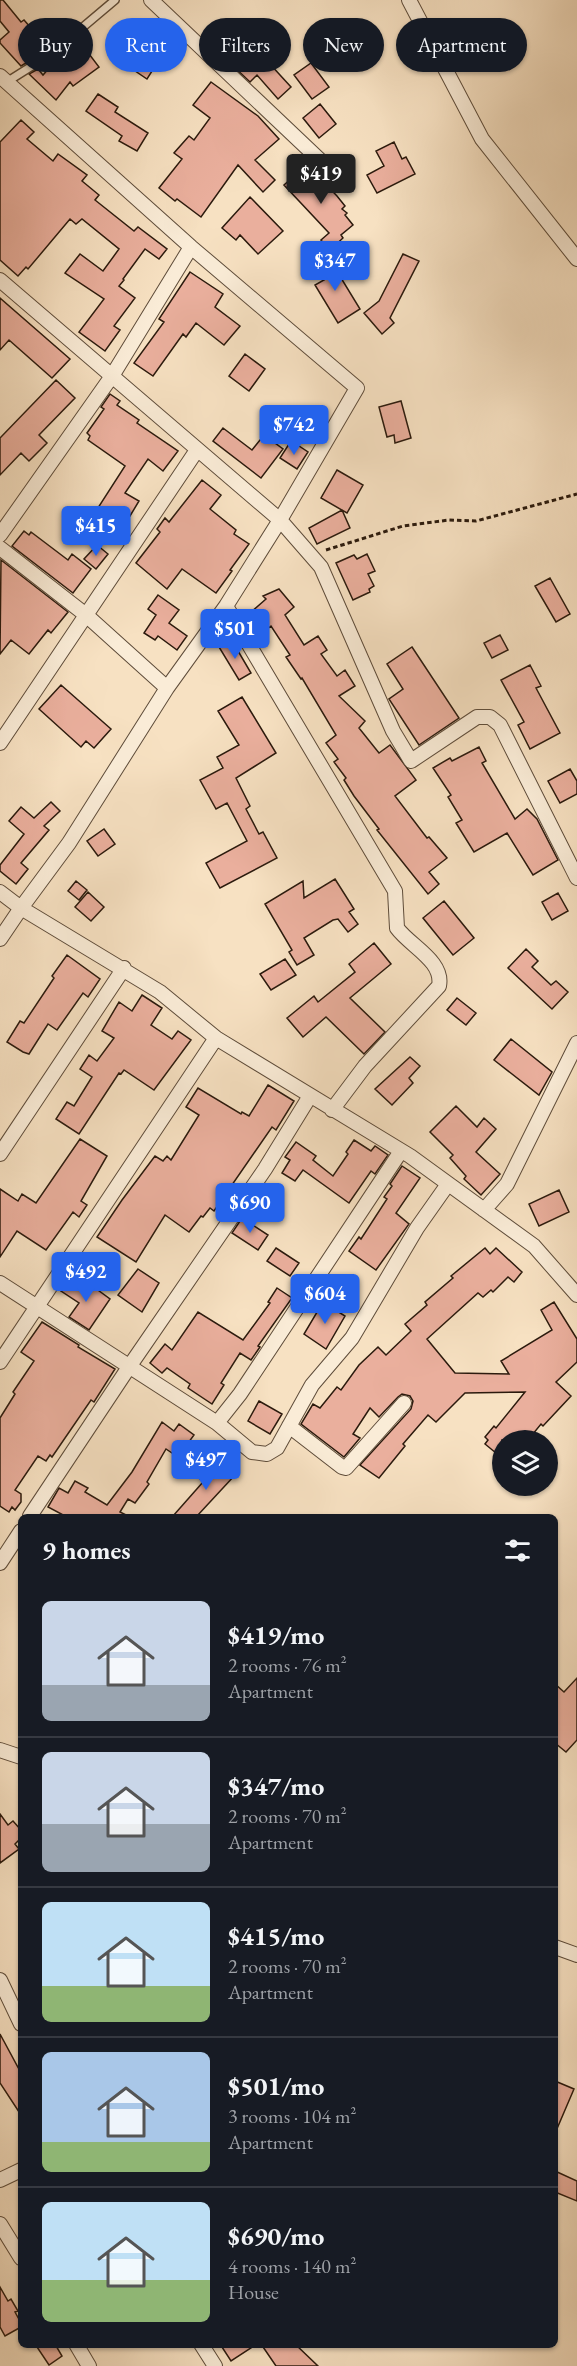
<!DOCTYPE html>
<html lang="en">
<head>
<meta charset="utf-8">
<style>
  :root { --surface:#171b24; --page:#20242c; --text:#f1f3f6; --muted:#9ea1a6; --line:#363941; --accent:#2563eb }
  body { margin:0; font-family:"EB Garamond",serif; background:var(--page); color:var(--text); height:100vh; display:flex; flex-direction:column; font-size:22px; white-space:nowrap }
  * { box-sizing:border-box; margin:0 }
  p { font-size:20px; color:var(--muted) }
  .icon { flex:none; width:33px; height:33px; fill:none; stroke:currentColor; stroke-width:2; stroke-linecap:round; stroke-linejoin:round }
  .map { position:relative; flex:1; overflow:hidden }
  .panel { position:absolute; left:18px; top:1514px; width:540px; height:834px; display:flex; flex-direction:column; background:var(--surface); border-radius:9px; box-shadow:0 2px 4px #0004 }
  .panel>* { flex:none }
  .top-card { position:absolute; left:18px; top:18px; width:542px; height:54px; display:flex; gap:12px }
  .fabs { position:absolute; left:492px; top:1430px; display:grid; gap:12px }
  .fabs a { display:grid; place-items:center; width:66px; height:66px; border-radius:50%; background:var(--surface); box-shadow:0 2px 4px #0004; font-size:30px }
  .price { position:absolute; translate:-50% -51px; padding:0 14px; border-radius:6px; background:var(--accent); color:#fff; font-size:20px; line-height:39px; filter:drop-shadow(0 2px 3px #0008) }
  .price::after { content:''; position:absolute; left:50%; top:36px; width:18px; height:14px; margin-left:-9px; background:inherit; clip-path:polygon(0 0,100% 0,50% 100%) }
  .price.current { background:#222; color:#fff }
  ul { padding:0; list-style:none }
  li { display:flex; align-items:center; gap:18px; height:150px; padding:0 24px }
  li+li { border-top:2px solid var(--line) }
  li span { display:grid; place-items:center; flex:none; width:168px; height:120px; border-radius:9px; color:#555 }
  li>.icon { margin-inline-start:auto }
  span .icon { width:72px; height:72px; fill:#fffc; stroke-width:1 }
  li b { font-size:26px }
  h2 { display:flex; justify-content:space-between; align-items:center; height:72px; padding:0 24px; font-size:26px }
  .chip { padding:0 21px; border-radius:27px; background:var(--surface); box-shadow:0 2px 4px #0004; font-size:21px; line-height:54px }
  .chip.current { background:var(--accent); color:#fff }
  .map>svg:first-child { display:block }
  .building { fill:#eaaf9d; stroke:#2b1a0d; stroke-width:1.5 }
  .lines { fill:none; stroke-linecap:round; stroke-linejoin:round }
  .lane-casing { stroke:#5e4c3a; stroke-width:10 }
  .street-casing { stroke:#5e4c3a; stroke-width:16 }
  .path { stroke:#2b1a0d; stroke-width:3; stroke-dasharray:4.5 3; stroke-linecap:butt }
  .lane { stroke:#faecd7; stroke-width:7 }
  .street { stroke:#faecd7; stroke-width:14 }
</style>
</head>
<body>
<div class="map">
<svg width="577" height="2366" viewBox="0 0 577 2366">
  <rect width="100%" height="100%" fill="#f7e1c2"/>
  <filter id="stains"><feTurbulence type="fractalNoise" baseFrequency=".00333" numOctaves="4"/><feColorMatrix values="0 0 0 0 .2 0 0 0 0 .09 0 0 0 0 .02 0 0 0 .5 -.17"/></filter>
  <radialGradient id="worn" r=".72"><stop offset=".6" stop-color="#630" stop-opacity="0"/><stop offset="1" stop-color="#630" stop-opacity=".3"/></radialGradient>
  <path class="building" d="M0 0H3L21 22 24 20 38 36 32 42 33 44 25 52 31 60 21 66 0 43V40L9 32 0 21Z
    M145 30 168 46 147 79 122 62Z
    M256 35 277 55 269 63 291 87 278 99 257 75 250 82 229 62Z
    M83 46 99 67 73 86 70 82 56 100 29 74 38 69 43 75 50 67 53 69Z
    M311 63 329 87 312 99 294 75Z
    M211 82 258 116 279 139 255 160 275 180 263 192 238 165 201 217 177 199 175 201 159 188 182 159 174 153 189 136 194 140 210 118 193 105Z
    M98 94 118 107 115 112 148 133 137 151 119 141 122 136 86 111Z
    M320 104 336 124 319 138 303 118Z
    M21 120 34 132 27 139 53 161 58 154 87 175 82 181 99 195 95 200 134 231 138 227 167 249 159 259 145 249 123 279 124 280 119 286 135 298 114 326 120 330 105 351 79 332 104 299 65 273 80 254 103 271 119 249 82 219 76 224 70 219 28 269 26 267 18 276 0 260V142Z
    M394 142 402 159 406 157 415 174 377 193 367 175 384 166 376 151Z
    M303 168 307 172 311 169 337 196 345 206 342 209 347 213 345 215 353 225 341 235 343 238 330 250 321 240 329 233 284 185Z
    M250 197 283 231 258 254 240 235 236 240 222 228Z
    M403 254 419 261 390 318 394 323 382 334 364 313 379 301Z
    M327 255 360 309 338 323 315 285 324 280 320 274 323 273 316 263Z
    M190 272 223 294 215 307 240 326 224 345 196 323 186 337 183 334 153 376 134 363 164 322 159 319Z
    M0 298 70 359 52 378 9 340 0 350Z
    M245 354 265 369 249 391 229 376Z
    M56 380 75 398 39 435 47 443 29 461 21 453 0 475V438Z
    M110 394 120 401 117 405 139 420 137 423 178 451 163 471 148 459 125 493 139 501 130 516 124 513 121 518 118 516 103 538 80 523 91 508 96 511 125 466 88 440 90 436 87 433 104 409 101 407Z
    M401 401 411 438 395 443 394 435 387 437 379 407Z
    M223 428 252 450 264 435 283 449 261 478 213 441Z
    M289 444 294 447 296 444 308 452 297 469 280 458Z
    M337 470 363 485 347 513 321 498Z
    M202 480 221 495 210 509 236 530 234 534 249 544 230 570 232 571 216 593 182 569 167 589 136 563 160 532 157 529 165 518 169 522Z
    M342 510 350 528 317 544 309 528Z
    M24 531 29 535 31 532 68 560 72 554 91 569 73 593 12 546Z
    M97 545 108 554 96 569 84 559Z
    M367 554 375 571 368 574 374 586 369 589 370 592 353 600 336 563 354 555 357 559Z
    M1 560 68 612 51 633 48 630 29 654 11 640 0 654Z
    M550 578 570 614 556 622 535 586Z
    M279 589 294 607 285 615 304 645 318 636 327 650 321 654 337 676 345 670 355 686 339 696 365 721 359 728 379 753 390 745 416 780 395 796 427 838 429 837 447 858 429 872 439 884 428 894 377 830 379 829 354 796 344 780 346 778 334 762 338 759 326 743 336 735 302 678 301 679 286 657 290 655 271 626 266 630 251 612 266 599 263 596Z
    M158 595 179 610 169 623 187 636 177 650 158 636 155 640 144 633 156 615 148 609Z
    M500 635 508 650 492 658 484 643Z
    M231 639 251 673 239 680 219 647Z
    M412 647 459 718 419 745 389 699 403 689 387 664Z
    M530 665 541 686 536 688 560 733 530 749 518 725 524 722 501 680Z
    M61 685 111 729 94 748 86 741 81 747 39 709Z
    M242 697 276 753 236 778 250 806 246 809 259 834 263 832 277 858 220 888 206 863 247 841 227 803 216 809 200 780 223 768 217 757 239 745 218 711Z
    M479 747 486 761 482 763 515 819 527 809 537 819 558 860 533 875 507 833 474 852 456 823 462 820 448 797 451 795 433 768 450 758 452 761Z
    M570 769 577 781V794L560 803 548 781Z
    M51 802 60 811 44 826 49 830 21 863 28 869 16 884 0 871V865L24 834 9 821 21 807 34 818Z
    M104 829 115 844 98 856 87 841Z
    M335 879 354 909 349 912 358 924 348 932 338 919 333 920 304 938 314 955 297 965 289 952 292 950 265 904 303 881 304 898Z
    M76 881 87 890 79 900 68 891Z
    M88 892 104 907 91 921 75 907Z
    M558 893 568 911 552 920 542 902Z
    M444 901 474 938 453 955 423 918Z
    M374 943 391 964 350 998 385 1032 364 1054 326 1017 303 1037 287 1018 314 996 318 1002 355 972 349 964Z
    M526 949 538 961 532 967 551 985 556 981 568 992 552 1009 508 968Z
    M67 955 100 979 88 997 83 993 57 1030 48 1024 29 1054 23 1052 7 1042 20 1021 24 1023 54 978 52 976Z
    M285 959 296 975 271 990 260 974Z
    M142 995 162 1008 151 1025 172 1039 178 1031 191 1040 154 1090 124 1070 121 1074 119 1073 79 1134 56 1119 67 1102 74 1106 92 1077 80 1069 89 1055 97 1061 114 1038 102 1031 119 1002 132 1011Z
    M457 998 476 1013 466 1025 447 1010Z
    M511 1039 552 1072 539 1095 494 1060Z
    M410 1057 420 1066 409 1078 413 1083 392 1105 375 1089Z
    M268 1085 294 1101 276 1130 272 1127 214 1211 210 1208 203 1217 201 1216 189 1232 165 1215 136 1262 97 1237 122 1200 155 1156 163 1161 167 1156 171 1160 199 1115 186 1107 198 1088 241 1114 242 1112 249 1116Z
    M456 1106 477 1127 484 1118 496 1129 476 1152 500 1174 481 1195 464 1179 466 1176 450 1158 453 1155 430 1132Z
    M80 1139 107 1156 81 1201 87 1205 79 1217 73 1212 46 1250 17 1231 0 1257V1189L18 1201 22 1194 36 1203Z
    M354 1140 371 1151 375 1146 388 1155 375 1174 371 1171 349 1203 303 1170 295 1181 282 1173 290 1160 285 1157 296 1142 316 1156 313 1160 333 1176 348 1154 346 1152Z
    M402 1166 420 1178 396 1213 409 1224 376 1270 349 1251 359 1237 361 1239 387 1199 384 1197 392 1186 390 1184Z
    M559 1190 569 1212 539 1226 529 1204Z
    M242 1218 268 1235 258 1250 232 1233Z
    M276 1248 299 1263 290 1276 267 1261Z
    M485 1248 490 1254 496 1248 522 1272 514 1282 508 1277 493 1292 491 1290 483 1297 478 1293 427 1339 455 1373 509 1374 501 1361 552 1330 541 1310 554 1302 577 1339V1362L556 1382 571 1396 543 1426 541 1424 528 1440H502V1458L485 1444 488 1440 485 1437 494 1426 496 1428 525 1392 465 1393 436 1422 428 1415 403 1444 405 1446 379 1478 360 1465 411 1409 413 1401 410 1396 402 1394 398 1397 379 1417 370 1408 353 1434 360 1438 344 1457 301 1424 313 1404 320 1408 337 1387 341 1390 359 1365 378 1347 386 1355 411 1331 405 1324 427 1305 425 1302 453 1278 451 1276Z
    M138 1269 159 1283 142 1312 118 1295Z
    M69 1279 87 1291 91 1285 110 1299 89 1330 69 1317 79 1303 61 1291Z
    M277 1288 292 1298 258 1346 260 1347 251 1360 240 1353 221 1383 224 1385 212 1404 188 1388 190 1384 167 1368 162 1373 150 1363 165 1344 172 1350 198 1312 243 1340 270 1303 268 1302Z
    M323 1302 345 1316 326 1349 304 1334Z
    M42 1322 79 1345 78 1347 115 1369 94 1402 91 1400 52 1457 50 1455 46 1461 38 1456 15 1490 21 1494V1502L15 1510 12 1507 9 1512 0 1506V1418L15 1394 13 1392 34 1361 21 1352Z
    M259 1401 282 1414 270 1434 248 1421Z
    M162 1422 174 1431 179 1424 194 1435 178 1457 166 1449 147 1482 149 1484 135 1503 128 1499 120 1512 128 1516H65L48 1507 59 1488 68 1493 75 1481 88 1488 85 1492 107 1505 132 1472Z
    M221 1461 235 1475 197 1516H173L203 1482 200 1479 210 1468 213 1470Z
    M577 1678V1740L566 1752 555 1743V1684L564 1692Z
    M0 1814 8 1825 13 1821 21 1830V1838L15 1844 19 1849 0 1863Z
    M0 2034 21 2073V2115L0 2083Z
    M555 2081 574 2089 556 2131H555Z
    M555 2171 577 2181V2201L555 2192Z
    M0 2287 8 2301 11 2299 18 2311 15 2312 21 2323V2327L5 2336 0 2327Z
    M35 2344H55L62 2356 49 2365Z
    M220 2344H257L231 2361Z
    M261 2344H295L318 2366H276Z"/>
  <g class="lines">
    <g class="lane-casing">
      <path id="lane" d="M5 83 51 54 115 0"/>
    </g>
    <g class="street-casing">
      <path id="street" d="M151 0 343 182
        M409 0 482 139 577 259
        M0 76 191 247 357 388 280 520 226 606 167 688 69 843 21 908 0 939
        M0 280 280 520 321 567 393 731 411 761 477 717H490L500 725 577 878
        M0 535 112 376 191 247
        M0 548 86 615 167 688
        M226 606 395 891 397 928C410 946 444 961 439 986L365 1066 332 1110
        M0 743 197 450
        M0 892 21 908 160 992 216 1038 410 1156 534 1246 577 1295
        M0 1154 124 968
        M484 1210 507 1184 577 1043
        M0 1283 217 1423 240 1394 401 1151
        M0 1362 216 1038
        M217 1423 252 1452 267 1454 277 1448 312 1385 352 1338 417 1228 448 1184
        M289 1426 342 1467 346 1468 404 1403
        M30 1516 129 1367 265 1169 310 1096
        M0 1563 21 1531
        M0 1750 21 1757
        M555 1947 577 1955
        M0 1980 21 2024
        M0 2180 21 2170
        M0 2224 21 2258
        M76 2344 89 2366
        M201 2344 215 2366"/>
    </g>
    <path class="path" d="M326 550 403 526 449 520 476 521 577 494"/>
    <use href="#lane" class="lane"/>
    <use href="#street" class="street"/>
  </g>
  <rect width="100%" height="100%" filter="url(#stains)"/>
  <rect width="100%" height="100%" fill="url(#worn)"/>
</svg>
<div class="fabs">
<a><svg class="icon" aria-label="layers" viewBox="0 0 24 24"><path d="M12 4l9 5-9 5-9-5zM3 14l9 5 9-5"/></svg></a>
</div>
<b class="price current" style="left:321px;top:205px">$419</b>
<b class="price" style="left:335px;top:292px">$347</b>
<b class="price" style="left:294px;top:456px">$742</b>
<b class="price" style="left:96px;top:557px">$415</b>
<b class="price" style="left:235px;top:660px">$501</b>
<b class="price" style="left:250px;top:1234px">$690</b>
<b class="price" style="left:86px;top:1303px">$492</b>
<b class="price" style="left:325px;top:1325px">$604</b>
<b class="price" style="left:206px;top:1491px">$497</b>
<div class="top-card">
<a class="chip">Buy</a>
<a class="chip current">Rent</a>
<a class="chip">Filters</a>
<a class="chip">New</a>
<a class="chip">Apartment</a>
</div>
<section class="panel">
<h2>9 homes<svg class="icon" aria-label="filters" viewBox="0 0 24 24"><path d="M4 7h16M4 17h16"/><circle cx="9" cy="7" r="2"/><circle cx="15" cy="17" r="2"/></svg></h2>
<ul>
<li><span style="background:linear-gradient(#c9d6e8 70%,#9aa5b1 0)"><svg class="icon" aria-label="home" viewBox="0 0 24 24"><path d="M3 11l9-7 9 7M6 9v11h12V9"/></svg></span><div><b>$419/mo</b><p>2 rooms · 76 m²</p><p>Apartment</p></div></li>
<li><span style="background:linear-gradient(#c9d6e8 60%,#9aa5b1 0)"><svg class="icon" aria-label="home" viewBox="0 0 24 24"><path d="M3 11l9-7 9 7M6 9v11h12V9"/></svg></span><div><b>$347/mo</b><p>2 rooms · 70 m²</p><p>Apartment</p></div></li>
<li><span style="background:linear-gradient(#bfe0f5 70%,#8fb573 0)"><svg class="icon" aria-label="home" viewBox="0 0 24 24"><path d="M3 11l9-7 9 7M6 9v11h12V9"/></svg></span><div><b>$415/mo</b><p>2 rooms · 70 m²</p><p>Apartment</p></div></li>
<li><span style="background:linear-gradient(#a9c7e8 75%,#8fb573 0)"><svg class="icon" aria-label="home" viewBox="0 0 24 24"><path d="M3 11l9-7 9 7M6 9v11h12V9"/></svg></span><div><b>$501/mo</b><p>3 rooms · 104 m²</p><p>Apartment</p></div></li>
<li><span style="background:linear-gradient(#bfe0f5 65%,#8fb573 0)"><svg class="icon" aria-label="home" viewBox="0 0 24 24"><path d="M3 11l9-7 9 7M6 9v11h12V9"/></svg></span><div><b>$690/mo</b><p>4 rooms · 140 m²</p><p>House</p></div></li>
</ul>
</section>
</div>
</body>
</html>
